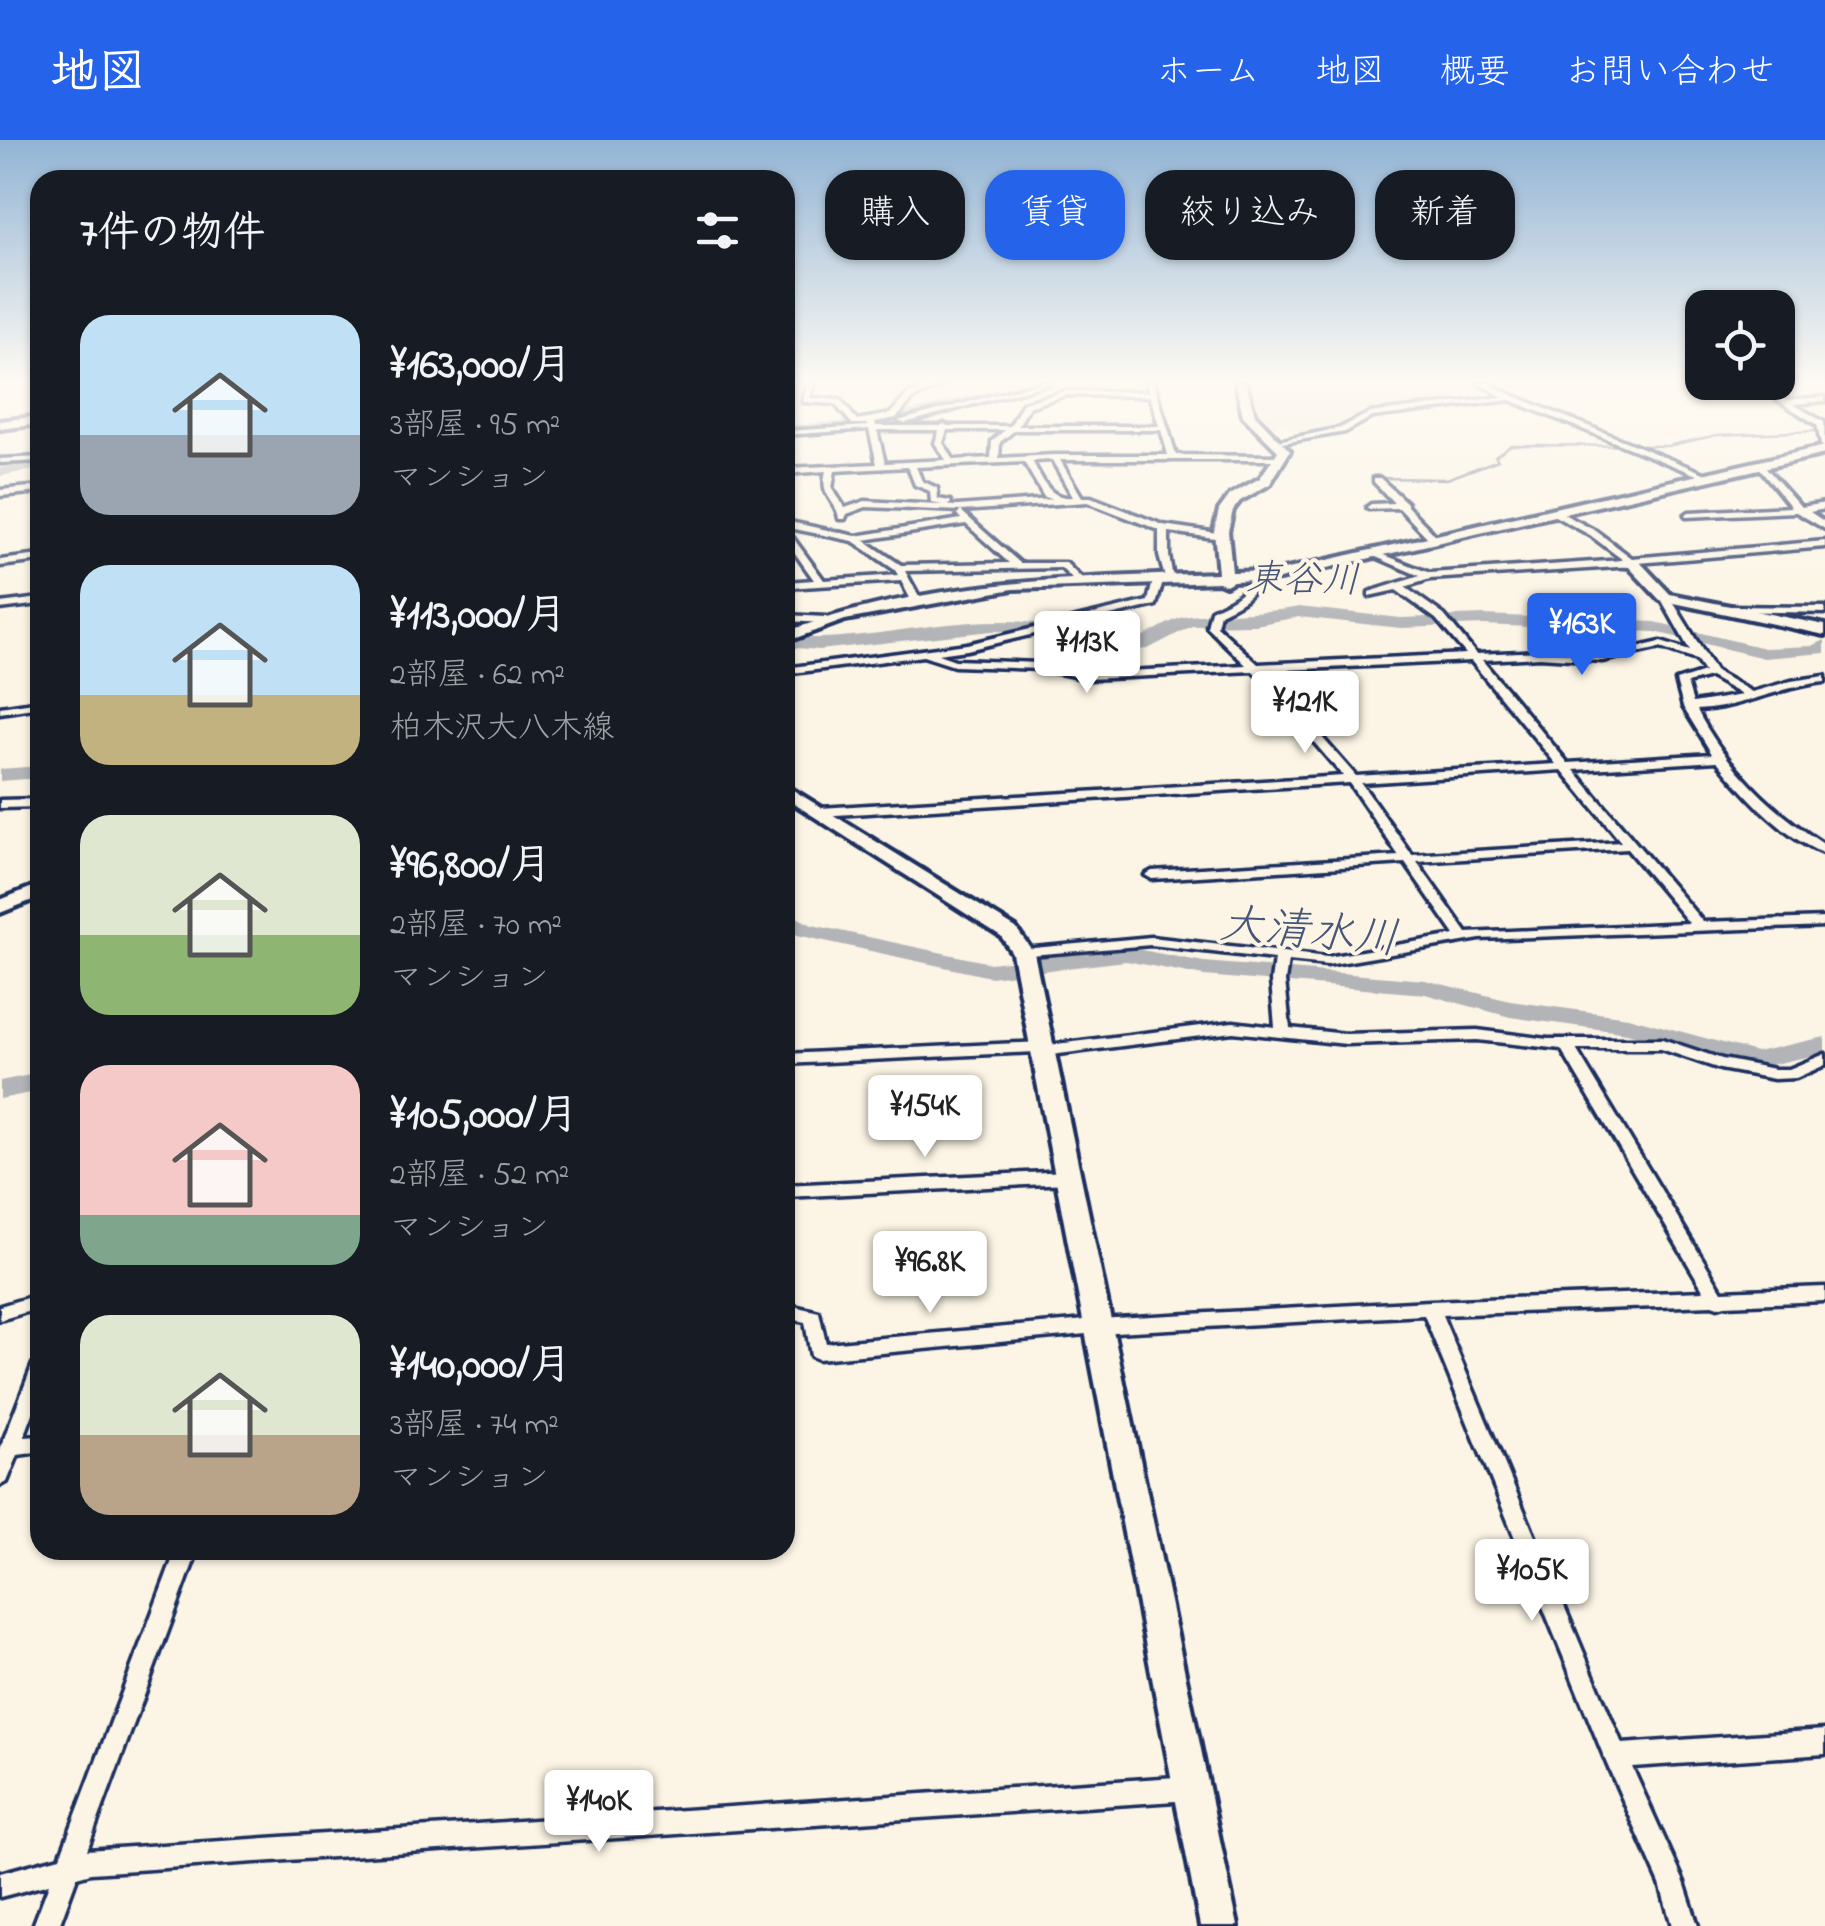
<!DOCTYPE html>
<html lang="ja">
<head>
<meta charset="utf-8">
<style>
  :root { --surface:#171b24; --page:#242831; --text:#f1f3f6; --muted:#9ea1a6; --accent:#2563eb }
  body { margin:0; font-family:"Indie Flower","Klee One",sans-serif; background:var(--page); color:var(--text); height:100vh; display:flex; flex-direction:column; font-size:38px; white-space:nowrap }
  * { box-sizing:border-box; margin:0 }
  p { font-size:32px; color:var(--muted) }
  .icon { flex:none; width:55px; height:55px; fill:none; stroke:currentColor; stroke-width:2; stroke-linecap:round; stroke-linejoin:round }
  .map { position:relative; flex:1; overflow:hidden }
  .panel { position:absolute; left:30px; top:30px; width:765px; height:1390px; display:flex; flex-direction:column; background:var(--surface); border-radius:30px; box-shadow:0 2px 8px #0004 }
  .panel>* { flex:none }
  .top-card { position:absolute; left:825px; top:30px; width:850px; height:90px; display:flex; gap:20px }
  .fabs { position:absolute; left:1685px; top:150px; display:grid; gap:20px }
  .fabs a { display:grid; place-items:center; width:110px; height:110px; border-radius:20px; background:var(--surface); box-shadow:0 2px 8px #0004; font-size:50px }
  .price { position:absolute; translate:-50% -85px; padding:0 22px; border-radius:10px; background:#fff; color:#222; font-size:32px; line-height:65px; filter:drop-shadow(0 2px 5px #0008) }
  .price::after { content:''; position:absolute; left:50%; top:60px; width:30px; height:22px; margin-left:-15px; background:inherit; clip-path:polygon(0 0,100% 0,50% 100%) }
  .price.on { background:var(--accent); color:#fff }
  ul { padding:0; list-style:none }
  li { display:flex; align-items:center; gap:30px; height:250px; padding:0 50px }
  li span { display:grid; place-items:center; flex:none; width:280px; height:200px; border-radius:30px; color:#555 }
  li>.icon { margin-inline-start:auto }
  span .icon { width:120px; height:120px; fill:#fffc; stroke-width:1 }
  li b { font-size:42px }
  h2 { display:flex; justify-content:space-between; align-items:center; height:120px; padding:0 50px; font-size:42px }
  .pill { padding:0 35px; border-radius:30px; background:var(--surface); box-shadow:0 2px 8px #0004; font-size:35px; line-height:90px }
  .pill.on { background:var(--accent); color:#fff }
  header { display:flex; align-items:center; gap:60px; box-sizing:border-box; height:140px; padding:0 50px; background:var(--accent); color:#fff }
  header strong { font-size:48px }
  nav { display:flex; gap:55px; margin-inline-start:auto; font-size:35px }
  .map>svg:first-child { display:block }
  .built { fill:#ece7dc }
  .lines { fill:none; stroke-linecap:round; stroke-linejoin:round }
  .stream { stroke:#767f94; stroke-width:2.5 }
  .river { fill:#b2b4b8; fill-rule:evenodd }
  .street-casing { stroke:#1b2f5e; stroke-width:7 }
  .secondary-casing { stroke:#1b2f5e; stroke-width:8 }
  .street { fill:#fcf5e5; fill-rule:evenodd }
  .secondary { fill:#fcf5e5; fill-rule:evenodd }
  .labels { text-anchor:middle; dominant-baseline:central; stroke-width:8; stroke-linejoin:round; paint-order:stroke }
  .far-water-label { font-size:38px; font-style:italic; fill:#485779; stroke:#fcf5e5 }
  .water-label { font-size:45px; font-style:italic; fill:#485779; stroke:#fcf5e5 }
</style>
</head>
<body>
<header>
<strong>地図</strong>
<nav><a>ホーム</a><a>地図</a><a>概要</a><a>お問い合わせ</a></nav>
</header>
<div class="map">
<svg width="1825" height="1786" viewBox="0 0 1825 1786">
  <rect width="100%" height="100%" fill="#fcf5e5"/>
  <filter id="ink" filterUnits="userSpaceOnUse"><feTurbulence type="fractalNoise" baseFrequency=".01" numOctaves="2"/><feDisplacementMap in="SourceGraphic" scale="20" xChannelSelector="R" yChannelSelector="G"/><feConvolveMatrix kernelMatrix="1 2 1 2 8 2 1 2 1" color-interpolation-filters="sRGB"/></filter>
  <g filter="url(#ink)">
    <path class="built" d="M1245 243H1477L1503 257 1368 274 1339 289 1294 294 1285 285 1267 287 1261 282 1256 260Z"/>
    <g class="lines">
      <path class="stream" d="M1376 338 1447 339 1498 320 1495 316 1511 305 1667 306 1717 295 1819 291"/>
      <path class="river" d="M1022 243H1042L877 287 785 294V286L877 279Z
        M40 321V329L0 336V328Z
        M1299 467 1401 478 1484 475 1655 482 1764 508 1812 506 1825 500V513L1764 518 1655 492 1484 485 1401 488 1299 477 1255 485 1192 486 1148 509 1125 511 1044 492 991 491 819 510 785 507V497C855 503 924 482 995 481 1040 480 1081 490 1125 501 1149 499 1166 479 1190 476 1227 471 1261 474 1299 467Z
        M40 626V638L0 641V629Z
        M785 771 812 785 990 823 1126 807 1204 822 1425 840 1510 861 1628 877 1756 912 1825 897V913L1756 928 1627 893 1510 877 1425 854 1204 836 1126 821 990 837 797 795 785 788Z
        M40 933V951L0 959V941Z"/>
      <g class="street-casing">
        <path id="street" d="M807 243H815L810 258 840 260 857 280 890 274 908 254 937 243H947L914 258 896 278 875 282 876 286H940L944 284 948 286H1010L1023 263 1066 251 1149 252 1146 243H1154L1176 315 1281 316 1285 318 1281 320H1060L1082 357H1091L1163 385 1225 394 1227 396 1222 399 1169 392V416L1174 443 1166 441 1159 416V390L1087 362 961 371 1020 423H1066L1082 439V443H1076L1061 428 905 431 922 462 917 465 912 462 901 441 785 448V442L814 440 785 399V390L788 391 824 440 898 435 895 430 853 401 785 387V381L856 396 961 379 957 374 961 371 866 367 847 374 845 379H839C837 360 819 357 826 331L785 334V328L877 324 869 289 785 295V291L868 286V284H852L835 264 803 262ZM1066 255 1150 256 1159 286H1018L1029 267ZM877 290H939L935 303 946 320 885 323ZM947 290H1005L992 301 991 318 954 320 943 303ZM1015 290H1161L1168 315H1054L999 318 1000 302ZM1052 320 1073 357C1048 359 1044 341 1032 321ZM1024 322 1044 357 1052 359 957 366 865 361 845 368 832 348 835 331 908 327 915 345 930 351 931 363 947 366 951 363 950 361 938 359 937 348 922 341 916 327ZM966 384 1009 423 901 425 864 400Z
          M1039 243H1051L905 283 898 281Z
          M1478 243H1487L1514 256 1711 336 1704 338 1510 260 1372 277 1345 292 1277 304 1273 302 1340 288 1370 273 1503 257Z
          M1751 243H1760L1787 260 1825 257V261L1793 264 1824 282 1825 307 1821 305 1817 285Z
          M40 317V321L0 323V319Z
          M1761 322 1801 367 1825 363V369L1810 372 1825 382V389L1796 372 1686 377 1685 375 1689 372 1791 367 1757 325Z
          M1374 338H1380L1407 363V366L1438 398V402H1432L1399 368 1368 369 1367 367 1371 364 1394 363 1374 342Z
          M40 346V352L0 356V350Z
          M1554 369 1596 391 1632 418 1825 401V407L1638 423 1633 426 1430 439 1405 447 1444 475 1476 514 1540 511 1602 515 1661 502 1690 511 1660 457 1665 454 1670 457 1715 531 1752 552 1791 541 1825 536V542C1781 546 1741 568 1697 570 1725 625 1771 671 1825 705V714C1782 697 1746 656 1717 621L1574 630 1703 782 1825 778V786L1480 799 1327 825 1288 821 1285 841 1290 888 1346 894 1477 890 1548 899H1662L1722 919 1774 929H1789L1825 914V925L1796 938 1774 939 1720 929 1661 909H1576L1722 1151 1825 1147V1161L1725 1165 1718 1167 1712 1165 1442 1175 1622 1604 1825 1590V1614L1632 1627 1684 1742 1698 1786H1672L1660 1744 1607 1624 1424 1175 1097 1193 818 1219 811 1216 805 1182 785 1178V1164L819 1172 826 1203 1097 1179 1430 1161 1704 1151 1561 909 1477 900 1346 904 1233 892 1043 916 1036 912 785 924V914L1042 902 1049 905 1233 882 1275 887 1271 841 1274 819 1151 805 1018 816 1016 813 1023 809 1151 797 1327 817 1455 795 1405 723 1152 739 1145 735 1152 731 1399 716 1349 643 820 676 814 672 820 668 1343 636 1253 531 1088 539 1040 529 954 526 923 516 785 534V528L967 504 1148 461 1153 441 1158 438 1163 441 1156 465 967 510 938 514 955 520 1040 523 1088 533 1246 525 1207 487 1211 470C1226 462 1247 455 1249 437L1252 436 1257 439C1257 457 1234 466 1220 473L1217 486 1258 524 1466 514 1436 479 1396 450 1369 456V452L1420 436 1369 414 1377 412 1430 433 1623 420 1590 395 1551 374V370ZM1660 508 1696 520 1704 532 1676 541 1683 567 1712 614 1568 623 1482 520 1540 517 1602 521ZM1471 521 1556 624 1356 636 1264 531ZM1710 537 1742 555 1693 563 1687 543ZM1562 630 1621 702 1412 715 1361 643ZM1627 709 1689 783 1467 793 1417 722Z
          M40 415V421L0 426V420Z
          M40 458V464L0 469V463Z
          M1729 466 1825 467V473L1725 471V467Z
          M785 475 826 477 831 480 826 483 785 481Z
          M40 561V567L0 573V567Z
          M40 659V667L0 668V660Z
          M1068 1031 1074 1033 1076 1037 1074 1041 1068 1043 785 1057V1045Z
          M40 1154V1168L0 1180V1166Z
          M40 1221V1255L24 1297 40 1296V1312L18 1315 7 1342 0 1345V1309L31 1229 33 1224Z
          M176 1410H198L87 1710 1191 1636 1199 1640 1203 1648 1199 1656 1191 1660 91 1733 77 1737 59 1786H33L49 1744 0 1757V1733L60 1717Z"/>
      </g>
      <g class="secondary-casing">
        <path id="secondary" d="M1236 243H1246L1255 275 1290 311 1270 344 1240 361 1233 370 1228 391 1232 432 1279 431 1825 306V314L1279 439 1233 441 1226 445 1219 442 1013 449 845 480 785 502V492C925 440 1070 438 1218 433L1214 391 1219 370 1230 355 1260 338 1278 311 1243 276Z
          M40 276V284L0 289V281Z
          M1620 420H1638L1670 454 1825 485V495L1660 460 1629 427 1620 426Z
          M785 645 1016 788 1034 813 1238 1786H1200L1012 813 1001 796 785 658Z
          M40 744V757L0 773V760Z"/>
      </g>
      <use href="#street" class="street"/>
      <use href="#secondary" class="secondary"/>
    </g>
  </g>
  <linearGradient id="sky" x2="0" y2="1"><stop stop-color="#92b4d5"/><stop offset="0.49" stop-color="#fefaf3"/><stop offset="1" stop-color="#fefaf3" stop-opacity="0"/></linearGradient>
  <rect width="1825" height="493" fill="url(#sky)"/>
  <g class="labels">
    <g class="far-water-label">
      <text transform="translate(1303 442) rotate(1)">東谷川</text>
    </g>
    <g class="water-label">
      <text transform="translate(1309 794) rotate(5)">大清水川</text>
    </g>
  </g>
</svg>
<div class="fabs">
<a><svg class="icon" aria-label="locate" viewBox="0 0 24 24"><circle cx="12" cy="12" r="6"/><path d="M12 2v4M12 18v4M2 12h4M18 12h4"/></svg></a>
</div>
<b class="price on" style="left:1582px;top:538px">¥163K</b>
<b class="price" style="left:1087px;top:556px">¥113K</b>
<b class="price" style="left:1305px;top:616px">¥121K</b>
<b class="price" style="left:925px;top:1020px">¥154K</b>
<b class="price" style="left:930px;top:1176px">¥96.8K</b>
<b class="price" style="left:1532px;top:1484px">¥105K</b>
<b class="price" style="left:599px;top:1715px">¥140K</b>
<div class="top-card">
<a class="pill">購入</a>
<a class="pill on">賃貸</a>
<a class="pill">絞り込み</a>
<a class="pill">新着</a>
</div>
<section class="panel">
<h2>7件の物件<svg class="icon" aria-label="filters" viewBox="0 0 24 24"><path d="M4 7h16M4 17h16"/><circle cx="9" cy="7" r="2"/><circle cx="15" cy="17" r="2"/></svg></h2>
<ul>
<li><span style="background:linear-gradient(#bfe0f5 60%,#9aa5b1 0)"><svg class="icon" aria-label="home" viewBox="0 0 24 24"><path d="M3 11l9-7 9 7M6 9v11h12V9"/></svg></span><div><b>¥163,000/月</b><p>3部屋 · 95 m²</p><p>マンション</p></div></li>
<li><span style="background:linear-gradient(#bfe0f5 65%,#c2b280 0)"><svg class="icon" aria-label="home" viewBox="0 0 24 24"><path d="M3 11l9-7 9 7M6 9v11h12V9"/></svg></span><div><b>¥113,000/月</b><p>2部屋 · 62 m²</p><p>柏木沢大八木線</p></div></li>
<li><span style="background:linear-gradient(#dfe7d0 60%,#8fb573 0)"><svg class="icon" aria-label="home" viewBox="0 0 24 24"><path d="M3 11l9-7 9 7M6 9v11h12V9"/></svg></span><div><b>¥96,800/月</b><p>2部屋 · 70 m²</p><p>マンション</p></div></li>
<li><span style="background:linear-gradient(#f6c9c9 75%,#7fa58c 0)"><svg class="icon" aria-label="home" viewBox="0 0 24 24"><path d="M3 11l9-7 9 7M6 9v11h12V9"/></svg></span><div><b>¥105,000/月</b><p>2部屋 · 52 m²</p><p>マンション</p></div></li>
<li><span style="background:linear-gradient(#dfe7d0 60%,#b9a48a 0)"><svg class="icon" aria-label="home" viewBox="0 0 24 24"><path d="M3 11l9-7 9 7M6 9v11h12V9"/></svg></span><div><b>¥140,000/月</b><p>3部屋 · 74 m²</p><p>マンション</p></div></li>
</ul>
</section>
</div>
</body>
</html>
